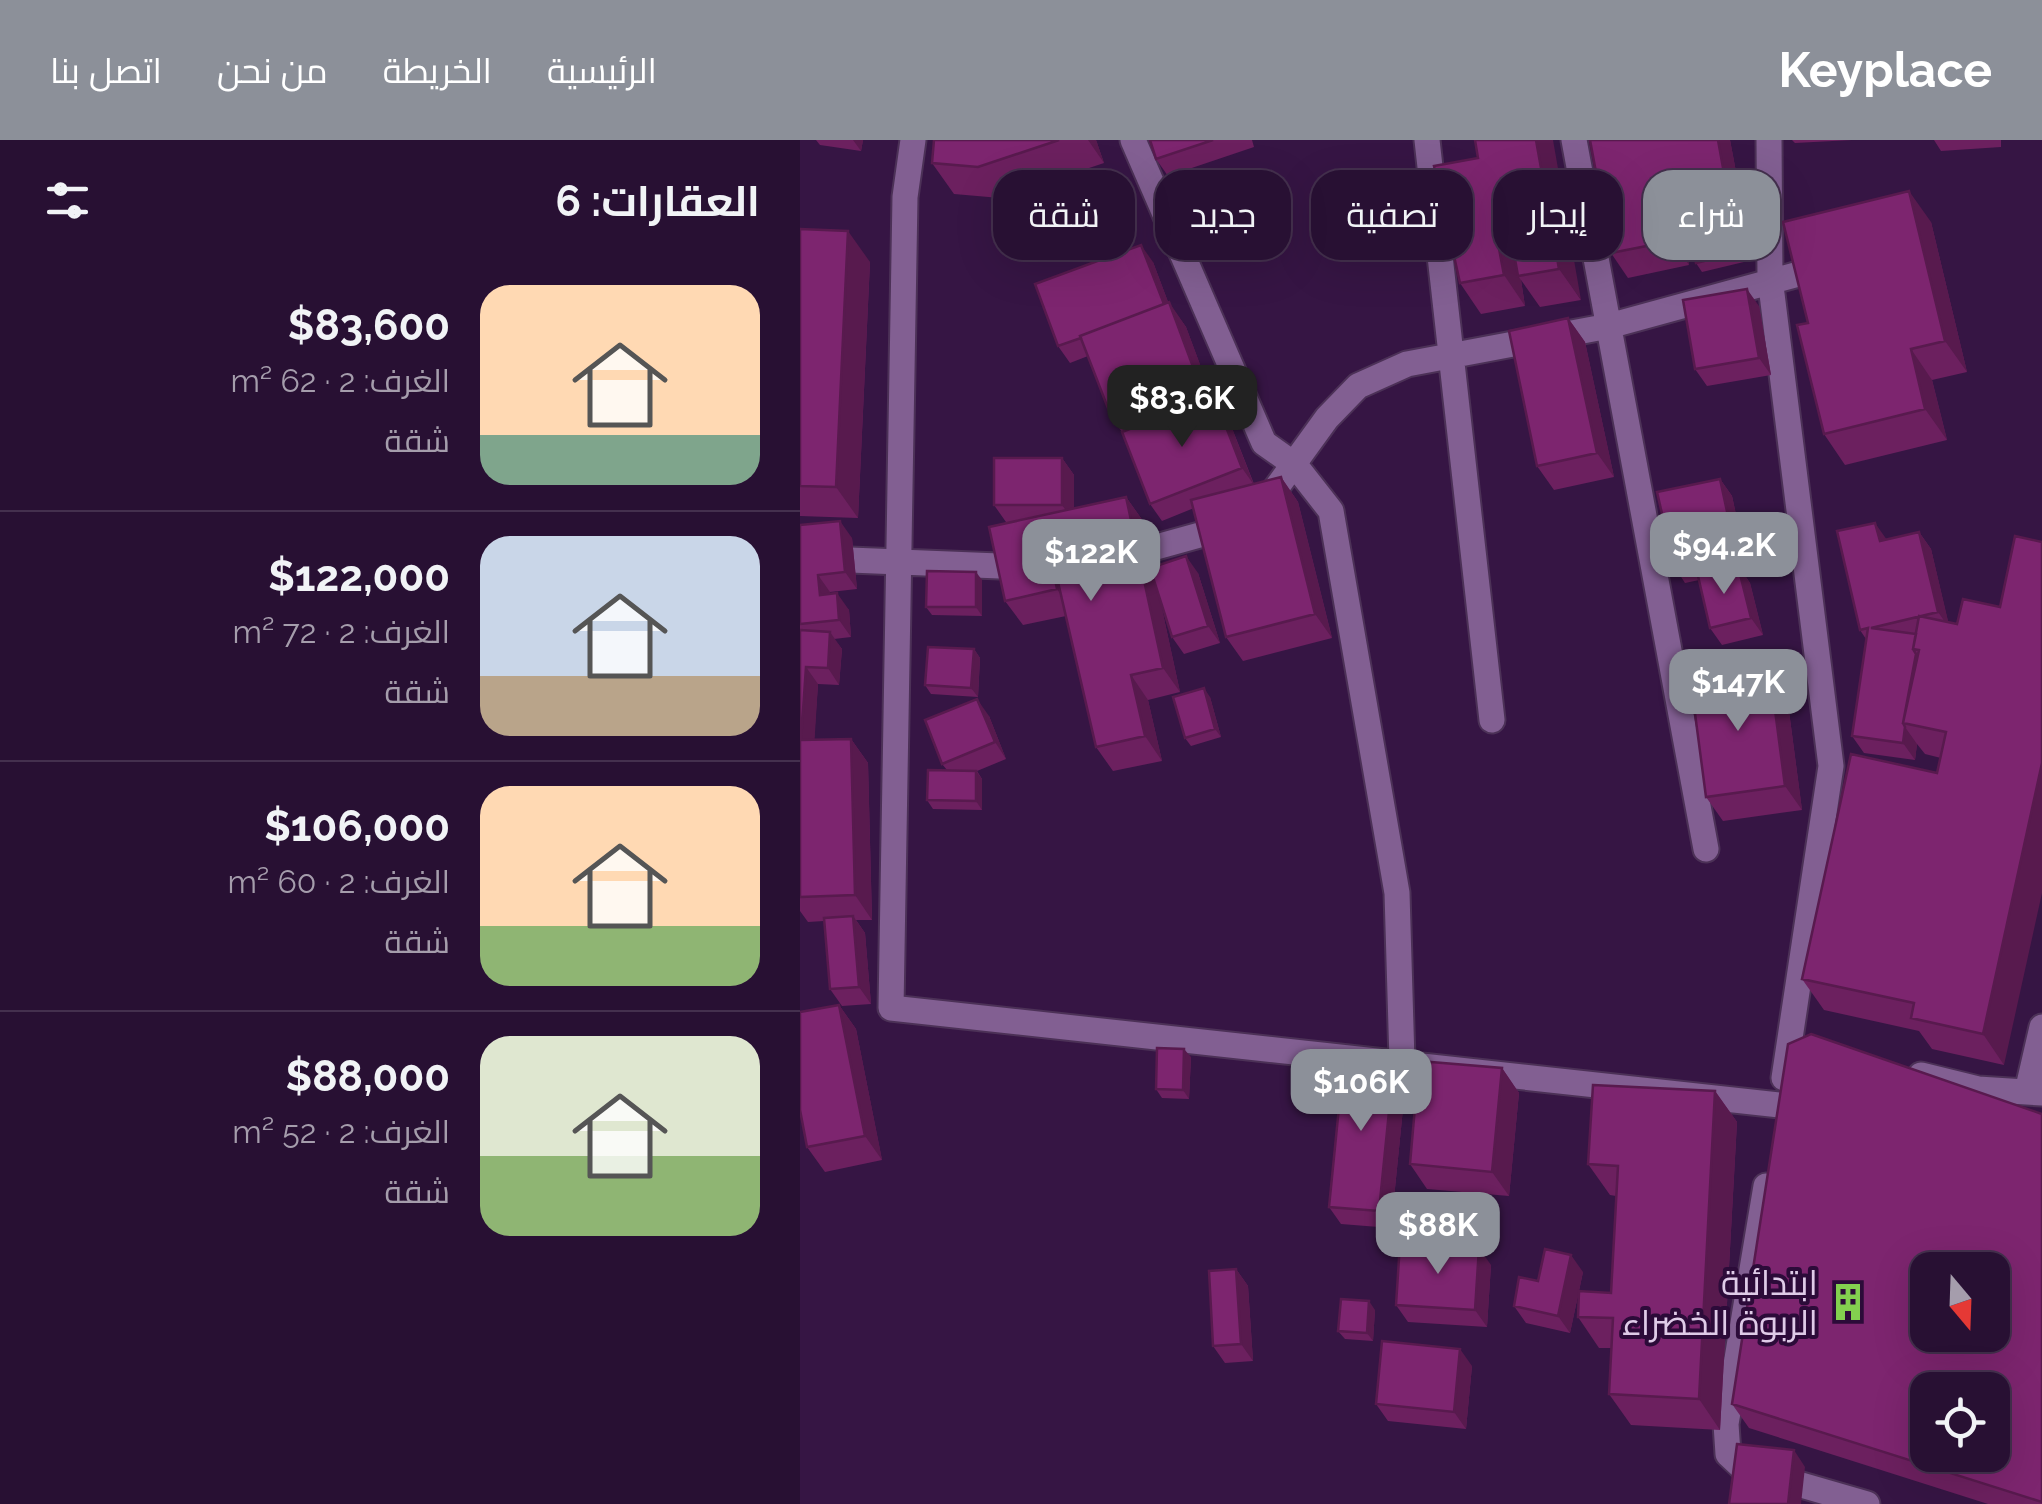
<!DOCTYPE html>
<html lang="ar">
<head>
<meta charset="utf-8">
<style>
  :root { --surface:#281033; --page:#341e3f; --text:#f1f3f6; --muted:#a59dac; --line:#44304e; --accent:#8c9099 }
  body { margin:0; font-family:Raleway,Cairo,sans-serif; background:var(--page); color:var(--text); direction:rtl; height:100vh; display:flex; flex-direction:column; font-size:38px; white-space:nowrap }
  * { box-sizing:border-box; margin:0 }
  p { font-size:32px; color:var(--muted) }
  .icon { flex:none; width:55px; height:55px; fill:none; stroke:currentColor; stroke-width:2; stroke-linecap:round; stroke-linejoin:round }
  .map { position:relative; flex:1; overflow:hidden; direction:ltr }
  .details { display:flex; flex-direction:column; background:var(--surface); width:800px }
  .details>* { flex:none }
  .hud { position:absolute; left:30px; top:30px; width:950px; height:90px; direction:rtl; display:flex; gap:20px }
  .needle { width:65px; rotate:161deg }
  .buttons { position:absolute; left:1110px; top:1112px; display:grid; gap:20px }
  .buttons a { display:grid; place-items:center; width:100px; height:100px; border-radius:20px; background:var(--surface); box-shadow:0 10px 40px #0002,0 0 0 2px var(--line); font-size:50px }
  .price { position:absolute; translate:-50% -85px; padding:0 22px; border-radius:20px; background:var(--accent); color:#fff; font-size:32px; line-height:65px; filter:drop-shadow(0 2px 5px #0008) }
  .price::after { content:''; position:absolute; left:50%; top:60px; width:30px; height:22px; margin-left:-15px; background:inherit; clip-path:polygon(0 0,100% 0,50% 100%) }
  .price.on { background:#222; color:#fff }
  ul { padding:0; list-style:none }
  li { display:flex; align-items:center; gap:30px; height:250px; padding:0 40px }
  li+li { border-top:2px solid var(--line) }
  li span { display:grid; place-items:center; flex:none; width:280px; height:200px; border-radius:30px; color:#555 }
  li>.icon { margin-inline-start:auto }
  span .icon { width:120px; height:120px; fill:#fffc; stroke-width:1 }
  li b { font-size:42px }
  h2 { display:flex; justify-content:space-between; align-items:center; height:120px; padding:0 40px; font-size:42px }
  .tag { padding:0 35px; border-radius:30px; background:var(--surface); box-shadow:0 10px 40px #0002,0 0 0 2px var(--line); font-size:35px; line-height:90px }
  .tag.on { background:var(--accent); color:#fff }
  header { display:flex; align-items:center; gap:60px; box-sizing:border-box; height:140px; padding:0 50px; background:var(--accent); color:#fff }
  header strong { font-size:48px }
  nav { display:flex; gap:55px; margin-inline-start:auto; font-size:35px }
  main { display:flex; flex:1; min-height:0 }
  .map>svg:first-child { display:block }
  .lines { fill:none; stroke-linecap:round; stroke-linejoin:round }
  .street-casing { stroke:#4c3157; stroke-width:29 }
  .street { stroke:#825f92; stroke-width:25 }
  .wall { fill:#6c205f; fill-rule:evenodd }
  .shaded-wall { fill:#581a4e }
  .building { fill:#7d256f; stroke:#581a4e; stroke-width:2.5; fill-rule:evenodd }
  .labels { text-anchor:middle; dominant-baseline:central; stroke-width:8; stroke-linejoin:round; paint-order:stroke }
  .poi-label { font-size:35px; fill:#dfcbe8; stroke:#2c0b39; text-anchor:end }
</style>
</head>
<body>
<header>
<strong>Keyplace</strong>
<nav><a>الرئيسية</a><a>الخريطة</a><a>من نحن</a><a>اتصل بنا</a></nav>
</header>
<main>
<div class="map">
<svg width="1242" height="1364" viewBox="0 0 1242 1364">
  <rect width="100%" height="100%" fill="#361544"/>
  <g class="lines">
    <g class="street-casing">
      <path id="street" d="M113 0 105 57 91 868 980 965
        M333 0 464 303 495 325 531 371 597 753 602 921
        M627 0 692 580
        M774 0 906 709
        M969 0 970 138 1031 626 984 938
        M464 365 527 278 558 246 607 224 809 186 995 135
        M0 418 277 429 432 386
        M1121 935 1178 949 1242 953
        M1227 952 1242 887
        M966 1046 926 1284 928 1314 943 1328 1067 1364"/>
    </g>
    <use href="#street" class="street"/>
  </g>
  <path class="wall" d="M16 0H63L61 11 20 5Z
    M134 0H296L304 23 200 58 154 54 132 23Z
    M350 0H452L454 7 368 36 356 19Z
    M675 0 781 160 740 167 721 140 725 166 681 174 660 143 678 18Z
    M790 0H930L944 74 934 76 938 82 948 121 902 132 896 123 887 85 882 86 889 125 828 138 811 113Z
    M992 0H1052L995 3Z
    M1134 0H1201V7L1141 11Z
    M1131 82 1167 232 1132 240 1147 300 1045 325 1024 294 1008 183Z
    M0 89 70 122 58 378 0 376Z
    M353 122 368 162 386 187 412 257 426 273 454 344 481 337 498 362 532 498 443 521 426 497 394 368 362 381 350 364 322 292 311 276 288 216 270 223 258 206Z
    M959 166 971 235 907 246 895 229Z
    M768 178 785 202 814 337 754 350 737 326Z
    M262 318 274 335V368L326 357 343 381 353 427 398 433 420 503 384 514 372 497 360 460 380 552 348 560 362 621 313 631 296 607 266 476 223 485 205 461 210 382H206L194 365ZM279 429 281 438 267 441 265 432Z
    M920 339 932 356 948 430 942 431 950 443 963 495 922 505 910 488 899 440 885 443 874 426Z
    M0 385 52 398 57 449 30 452V454L49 470 51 497 34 499 42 509 39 545 18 544 14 600 51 599 68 623 72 780H56L65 793 71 864 42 866 30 849 24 781 8 782 0 771Z
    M1119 392 1131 409 1148 482 1204 925 1132 909 1119 891 1024 870 1002 839 1137 633 1141 618 1125 614 1117 604 1115 620 1064 613 1052 596 1066 499 1060 490 1087 400Z
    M182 440V476L132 475 126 467Z
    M174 509 180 518 178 557 131 554 125 545Z
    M970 532 987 556 1002 670 923 681 906 657Z
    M410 557 421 597 391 606 385 598Z
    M189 576 206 619 177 631 182 639V670L133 669 127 660 147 630 142 624Z
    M39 865 56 889 82 1020 25 1032 7 1007Z
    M391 917 389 959 362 958 356 949Z
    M702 928 719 953 709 1056 627 1049 610 1024Z
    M606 939 591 1088 541 1084 529 1067Z
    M915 951 937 982 920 1290 831 1285 809 1254 811 1208H799L778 1177 811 1153 816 1056 810 1055 788 1024Z
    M1242 974V1364H1188L949 1288 932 1264Z
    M691 1125 687 1187 608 1182 596 1165Z
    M436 1129 448 1146 453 1221 425 1223 413 1206Z
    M783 1132 770 1193 726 1183 714 1166 738 1141Z
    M575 1170 573 1201 545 1199 538 1191Z
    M672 1226 666 1289 588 1281 576 1264Z"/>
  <path class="shaded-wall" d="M53 0H63L61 11Z
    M288 0H296L304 23Z
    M736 0H753L781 160 759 129Z
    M918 0H930L944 74 927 50Z
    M1109 51 1131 82 1167 232 1145 201Z
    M865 62 882 86 889 125 872 101Z
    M932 73 938 82 948 121 942 112Z
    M693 77 715 108 718 136 721 140 725 166 704 135Z
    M48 91 70 122 58 378 36 347Z
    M341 105 353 122 376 183 364 166Z
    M947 149 959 166 971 235 959 218Z
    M369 162 386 187 416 267 399 243Z
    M768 178 785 202 814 337 797 313Z
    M1111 209 1132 240 1147 300 1125 269Z
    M414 256 426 273 454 345 442 328Z
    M262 318 274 335V382L262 365Z
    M481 337 498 362 532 498 515 474Z
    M920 339 932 356 948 430 936 413Z
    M326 357 343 381 380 552 363 528Z
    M40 381 52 398 57 449 45 432Z
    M1075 383 1087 400 1080 401Z
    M1119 392 1131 409 1150 489 1138 472Z
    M248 407 265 432 274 474 257 449Z
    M386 416 398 433 420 503 408 486Z
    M938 426 950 443 963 495 951 478Z
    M176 432 182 440V476L176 467Z
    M18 435 30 452 32 472 20 455Z
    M37 453 49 470 51 497 39 480Z
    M30 492 42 509 39 545 28 528Z
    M174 509 180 518 178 557 171 548Z
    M6 527 18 544 13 625 1 608Z
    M970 532 987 556 1002 670 985 646Z
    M331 535 348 560 362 621 345 596Z
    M404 548 410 557 421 597 415 589Z
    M177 559 189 576 206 619 195 602Z
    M1105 587 1117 604 1115 620 1103 603Z
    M51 599 68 623 72 780 55 755Z
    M1242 623V753L1204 925 1183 894Z
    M176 631 182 639V670L176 661Z
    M53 776 65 793 71 864 59 847Z
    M39 865 56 889 82 1020 65 996Z
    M384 909 391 917 389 959 383 950Z
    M594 922 606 939 591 1088 579 1071Z
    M702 928 719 953 709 1056 692 1032Z
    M915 951 937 982 920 1290 899 1259Z
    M679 1108 691 1125 687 1187 675 1170Z
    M771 1115 783 1132 770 1193 758 1176Z
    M436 1129 448 1146 453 1221 441 1204Z
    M569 1161 575 1170 573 1201 567 1193Z
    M660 1209 672 1226 666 1289 654 1272Z
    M994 1310 1005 1327 1001 1364H988Z"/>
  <path class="building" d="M134 0H259L178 27 132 23Z
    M350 0H413L356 19Z
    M675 0H736L759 129 718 136 707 74 693 77 704 135 660 143 634 26 678 18Z
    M790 0H918L927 50 865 62 872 101 811 113Z
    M1109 51 1145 201 1111 209 1125 269 1024 294 997 185 1008 183 983 82Z
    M932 73 942 112 896 123 887 84Z
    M0 89 48 91 36 347 0 346Z
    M341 105 364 164 280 196 281 198 258 206 235 144Z
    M947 149 959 218 895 229 883 160Z
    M369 162 399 243 311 276 280 196Z
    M768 178 797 313 737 326 709 191Z
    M414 256 442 328 350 364 322 292Z
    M194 318H262V365H194Z
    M481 337 515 474 426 497 391 360Z
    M920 339 936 413 874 426 857 352Z
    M326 357 363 528 331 535 345 596 296 607 258 442 281 438 273 402 248 407 257 449 205 461 189 387Z
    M40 381 45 432 18 435 20 455 37 453 39 480 0 484V385Z
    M1075 383 1080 401 1119 392 1138 472 1071 488 1116 494 1113 509 1116 514 1103 583 1105 587 1103 603 1052 596 1068 488 1060 490 1037 391Z
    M1215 396 1242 402V623L1183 894 1111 878 1114 863 1002 839 1051 614 1137 633 1146 592 1103 583 1119 510 1113 509 1119 476 1157 484 1163 459 1200 467Z
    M386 416 408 486 372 497 350 428Z
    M938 426 951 478 910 488 898 436Z
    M127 431 176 432V467H126Z
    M0 490 30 492 28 528 6 527 1 600H0Z
    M128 507 174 509 171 548 125 545Z
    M970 532 985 646 906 657 891 543Z
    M404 548 415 589 385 598 373 557Z
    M177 559 195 602 142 624 125 580Z
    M51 599 55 755 0 757V600Z
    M128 630 176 631V661L127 660Z
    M53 776 59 847 30 849 24 778Z
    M39 865 65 996 7 1007 0 970V872Z
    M1011 894 1242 974V1362L932 1264 988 904ZM1128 1130H1192V1195H1128ZM1128 1250H1192V1315H1128Z
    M357 908 384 909 383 950 356 949Z
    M544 917 594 922 579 1071 529 1067Z
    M619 921 702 928 692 1032 610 1024Z
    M793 945 915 951 899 1259 809 1254 813 1178 778 1177 779 1151 811 1153 818 1026 788 1024Z
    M600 1103 679 1108 675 1170 596 1165Z
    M745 1109 771 1115 758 1176 714 1166 719 1137 738 1141Z
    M436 1129 441 1204 413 1206 409 1131Z
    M541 1159 569 1161 567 1193 538 1191Z
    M582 1201 660 1209 654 1272 576 1264Z
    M937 1304 994 1310 988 1364H929Z"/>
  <defs>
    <g id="building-bare" transform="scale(3)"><path d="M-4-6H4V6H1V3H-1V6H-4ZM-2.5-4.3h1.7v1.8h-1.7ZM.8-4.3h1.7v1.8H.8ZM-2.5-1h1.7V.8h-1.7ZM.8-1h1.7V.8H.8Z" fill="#83d04f" stroke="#2c0b39" stroke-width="2.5" paint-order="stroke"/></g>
  </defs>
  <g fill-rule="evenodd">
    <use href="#building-bare" x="1048" y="1162"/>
  </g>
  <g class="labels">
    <g class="poi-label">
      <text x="1018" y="1142">ابتدائية<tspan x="1018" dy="40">الربوة الخضراء</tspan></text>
    </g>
  </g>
</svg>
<div class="buttons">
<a><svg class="needle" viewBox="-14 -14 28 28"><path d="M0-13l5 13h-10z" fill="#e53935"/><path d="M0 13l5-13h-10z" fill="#a59dac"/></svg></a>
<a><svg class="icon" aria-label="locate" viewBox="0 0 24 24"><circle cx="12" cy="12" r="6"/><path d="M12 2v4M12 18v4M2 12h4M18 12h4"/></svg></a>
</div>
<b class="price on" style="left:382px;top:310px">$83.6K</b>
<b class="price" style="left:924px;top:457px">$94.2K</b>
<b class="price" style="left:291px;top:464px">$122K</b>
<b class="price" style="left:938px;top:594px">$147K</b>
<b class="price" style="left:561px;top:994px">$106K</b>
<b class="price" style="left:638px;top:1137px">$88K</b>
<div class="hud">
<a class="tag on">شراء</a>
<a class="tag">إيجار</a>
<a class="tag">تصفية</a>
<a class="tag">جديد</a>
<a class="tag">شقة</a>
</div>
</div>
<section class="details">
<h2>العقارات: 6<svg class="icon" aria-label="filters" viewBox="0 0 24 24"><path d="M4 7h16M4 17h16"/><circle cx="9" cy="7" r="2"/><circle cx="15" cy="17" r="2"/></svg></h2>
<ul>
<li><span style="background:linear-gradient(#ffd9b3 75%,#7fa58c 0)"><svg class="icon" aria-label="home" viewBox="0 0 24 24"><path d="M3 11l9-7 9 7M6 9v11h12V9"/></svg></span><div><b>$83,600</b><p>الغرف: 2 · 62 m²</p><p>شقة</p></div></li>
<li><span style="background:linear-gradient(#c9d6e8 70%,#b9a48a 0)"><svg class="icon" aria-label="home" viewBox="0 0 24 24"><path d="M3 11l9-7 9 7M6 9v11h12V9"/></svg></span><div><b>$122,000</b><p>الغرف: 2 · 72 m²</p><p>شقة</p></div></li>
<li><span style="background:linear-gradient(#ffd9b3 70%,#8fb573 0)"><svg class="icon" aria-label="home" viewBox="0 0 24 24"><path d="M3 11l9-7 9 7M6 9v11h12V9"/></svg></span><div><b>$106,000</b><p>الغرف: 2 · 60 m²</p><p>شقة</p></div></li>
<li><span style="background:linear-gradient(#dfe7d0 60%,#8fb573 0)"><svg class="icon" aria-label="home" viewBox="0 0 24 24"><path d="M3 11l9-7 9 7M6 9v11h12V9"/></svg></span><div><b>$88,000</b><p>الغرف: 2 · 52 m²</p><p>شقة</p></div></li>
</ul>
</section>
</main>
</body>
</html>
